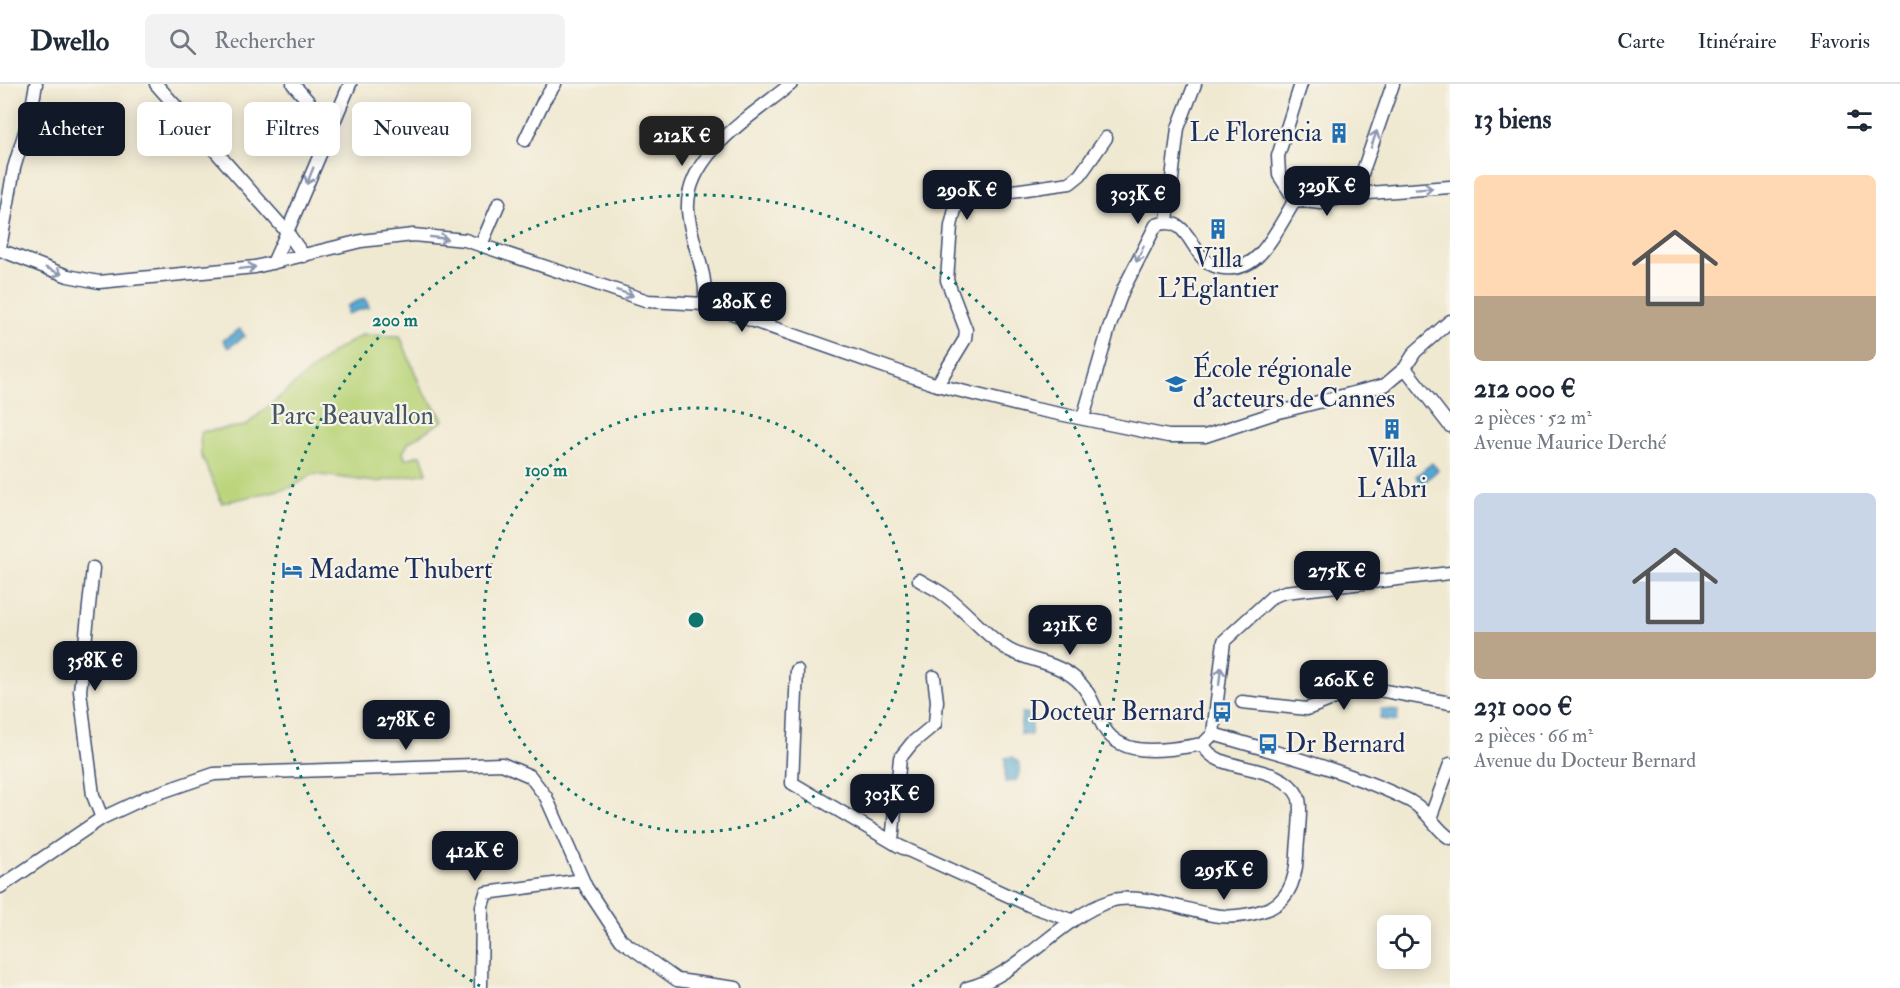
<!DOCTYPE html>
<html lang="fr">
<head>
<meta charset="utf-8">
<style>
  :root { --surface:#fff; --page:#f2f2f3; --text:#1f2937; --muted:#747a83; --line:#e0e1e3; --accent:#111827 }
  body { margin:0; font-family:"IM FELL Double Pica",serif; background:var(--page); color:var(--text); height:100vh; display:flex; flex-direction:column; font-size:22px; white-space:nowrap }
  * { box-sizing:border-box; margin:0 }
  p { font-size:20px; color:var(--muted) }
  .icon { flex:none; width:33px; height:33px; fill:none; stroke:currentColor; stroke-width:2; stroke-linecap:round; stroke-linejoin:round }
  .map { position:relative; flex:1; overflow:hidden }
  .side { display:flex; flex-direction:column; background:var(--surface); width:450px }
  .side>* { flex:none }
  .banner { position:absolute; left:18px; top:18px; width:570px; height:54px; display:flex; gap:12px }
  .buttons { position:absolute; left:1377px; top:831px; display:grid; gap:12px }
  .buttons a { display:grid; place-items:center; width:54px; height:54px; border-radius:9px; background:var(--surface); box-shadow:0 3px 15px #0003; font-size:30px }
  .price { position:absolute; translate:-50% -51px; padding:0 14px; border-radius:12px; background:var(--accent); color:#fff; font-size:20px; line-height:39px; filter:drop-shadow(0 2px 3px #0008) }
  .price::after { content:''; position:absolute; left:50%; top:36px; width:18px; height:14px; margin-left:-9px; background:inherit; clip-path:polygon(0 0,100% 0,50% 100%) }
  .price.current { background:#222; color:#fff }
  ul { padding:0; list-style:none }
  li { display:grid; align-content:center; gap:12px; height:318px; padding:0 24px }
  li span { display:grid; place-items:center; height:186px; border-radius:9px; color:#555 }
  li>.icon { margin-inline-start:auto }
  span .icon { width:108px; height:108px; fill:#fffc; stroke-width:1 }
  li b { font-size:26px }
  h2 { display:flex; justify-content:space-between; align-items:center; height:72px; padding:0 24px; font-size:26px }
  .tag { padding:0 21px; border-radius:9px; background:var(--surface); box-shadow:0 3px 15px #0003; font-size:21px; line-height:54px }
  .tag.current { background:var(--accent); color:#fff }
  header { display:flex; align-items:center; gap:36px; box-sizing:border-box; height:84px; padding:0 30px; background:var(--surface); border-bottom:2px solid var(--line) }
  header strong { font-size:28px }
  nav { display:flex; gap:33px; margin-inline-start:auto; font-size:21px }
  .search { width:420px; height:54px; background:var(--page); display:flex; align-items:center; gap:15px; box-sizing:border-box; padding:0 21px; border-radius:9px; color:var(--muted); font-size:22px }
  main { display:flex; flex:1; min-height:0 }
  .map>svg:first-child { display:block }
  .green { fill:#bad479; stroke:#6a826c; stroke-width:1.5 }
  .water { fill:#55a7d0; stroke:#386b97; stroke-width:1.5 }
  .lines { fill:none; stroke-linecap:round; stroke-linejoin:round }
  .street-casing { stroke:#3b4b6f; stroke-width:15 }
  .street { stroke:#fff; stroke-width:12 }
  .oneway { stroke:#8d97ae }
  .ring { fill:none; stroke:#0f766e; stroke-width:3; stroke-dasharray:3 6 }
  .labels { text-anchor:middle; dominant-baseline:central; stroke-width:4.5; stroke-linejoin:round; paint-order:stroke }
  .poi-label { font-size:26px; fill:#1b2f5e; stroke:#f7f3e8; text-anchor:start }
  .park-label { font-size:26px; fill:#435865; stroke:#f7f3e8 }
  .centre { fill:#0f766e; stroke:#f7f3e8; stroke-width:3 }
  .ring-label { font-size:18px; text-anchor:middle; font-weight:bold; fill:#0f766e; stroke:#f7f3e8; stroke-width:4.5; stroke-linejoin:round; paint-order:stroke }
</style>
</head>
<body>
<header>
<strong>Dwello</strong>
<div class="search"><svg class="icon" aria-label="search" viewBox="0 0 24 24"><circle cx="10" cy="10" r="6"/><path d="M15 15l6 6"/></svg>Rechercher</div>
<nav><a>Carte</a><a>Itinéraire</a><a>Favoris</a></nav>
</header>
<main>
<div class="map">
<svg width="1450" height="904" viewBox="0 0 1450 904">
  <rect width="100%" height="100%" fill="#f7f3e8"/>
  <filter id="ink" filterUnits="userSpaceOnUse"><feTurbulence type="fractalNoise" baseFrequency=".0167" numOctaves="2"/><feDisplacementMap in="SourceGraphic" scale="12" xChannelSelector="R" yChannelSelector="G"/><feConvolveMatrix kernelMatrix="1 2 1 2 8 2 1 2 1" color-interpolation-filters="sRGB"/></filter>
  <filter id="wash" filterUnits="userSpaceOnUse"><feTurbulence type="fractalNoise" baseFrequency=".008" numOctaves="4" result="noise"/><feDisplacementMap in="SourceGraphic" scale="24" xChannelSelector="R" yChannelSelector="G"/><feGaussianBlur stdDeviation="1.35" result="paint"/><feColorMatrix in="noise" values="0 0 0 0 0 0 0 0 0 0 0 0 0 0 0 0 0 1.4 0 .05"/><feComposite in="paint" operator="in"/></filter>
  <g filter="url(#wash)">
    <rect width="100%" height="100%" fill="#f0e9d2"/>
    <path class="green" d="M362 251 400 252 422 306 444 336 409 358 403 368 405 375 421 371 427 389 376 398 313 390 292 403 222 419 201 370 200 348 245 342 333 268Z"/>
    <path class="water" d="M365 214 369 223 347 230V222Z
      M240 245 245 252 228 264 223 256Z
      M1432 379 1438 386 1422 400 1416 392Z
      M1381 625 1398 627 1397 637 1380 635Z
      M1022 629 1033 630 1031 651 1020 650Z
      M1013 673 1019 679 1020 690 1015 697 1005 698V674Z"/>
  </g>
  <g filter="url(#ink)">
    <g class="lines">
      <g class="street-casing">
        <path id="street" d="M156 0 287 148 273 179
          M293 0 330 42
          M525 56 544 16 555 0
          M1355 110 1393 0
          M1295 116 1321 119 1355 110 1450 103
          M1295 116 1279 91 1278 72 1301 0
          M1167 137 1178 44 1195 0
          M481 161 499 119
          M0 164 14 84 31 28 36 0
          M0 166 68 192 99 198 255 183 361 157 413 151 465 156 648 217 705 220 937 301 1030 324 1168 352H1205L1275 329 1385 301 1405 284 1415 268 1450 237
          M304 172 287 148 350 0
          M705 220C708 187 690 158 688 126 685 71 753 31 791 0
          M1405 284 1450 342
          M937 301 965 255 966 246 947 196 951 142 957 117 962 114 1070 99 1080 91 1106 54
          M1083 334 1109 244 1123 206 1156 141C1182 132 1188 155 1201 172 1216 190 1244 187 1259 171 1273 157 1284 134 1295 116
          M93 484 80 607 93 711 102 734
          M919 496C927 501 936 505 943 510 967 527 984 551 1009 566 1029 577 1054 578 1072 592 1088 603 1094 621 1101 638 1118 678 1170 665 1203 660
          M797 586 792 699 899 762 1031 822 1071 836
          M1242 618 1307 625 1363 603 1450 619
          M1213 650 1224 557 1273 512 1285 508 1450 489
          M1213 650C1274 668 1353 688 1410 717 1430 728 1435 745 1450 754
          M1431 732 1450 680
          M892 758 900 674 912 659 935 640 937 617 934 593
          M0 803 102 734 147 713 214 690 502 680 530 692 546 713 586 803 621 856 677 896 736 904
          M481 904 482 822 486 809 583 796
          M967 904C1020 892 1057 835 1110 817 1138 808 1184 826 1213 831 1229 834 1246 832 1262 827 1288 820 1296 796 1297 771 1297 758 1303 722 1298 712 1279 676 1215 691 1203 660L1213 650"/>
      </g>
      <use href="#street" class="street"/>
    </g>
    <defs><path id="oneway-shaft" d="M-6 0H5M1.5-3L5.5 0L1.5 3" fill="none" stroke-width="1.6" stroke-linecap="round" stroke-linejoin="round" transform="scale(1.5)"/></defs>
    <g class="oneway">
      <use href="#oneway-shaft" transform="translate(1374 55) rotate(-71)"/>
      <use href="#oneway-shaft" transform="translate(310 92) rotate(112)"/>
      <use href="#oneway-shaft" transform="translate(1424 105) rotate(-4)"/>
      <use href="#oneway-shaft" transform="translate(439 154) rotate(6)"/>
      <use href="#oneway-shaft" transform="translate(1140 170) rotate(115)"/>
      <use href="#oneway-shaft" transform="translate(247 184) rotate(-7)"/>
      <use href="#oneway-shaft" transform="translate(54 187) rotate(22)"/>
      <use href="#oneway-shaft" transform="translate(625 209) rotate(19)"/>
      <use href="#oneway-shaft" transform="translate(1220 592) rotate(-84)"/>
    </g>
  </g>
  <g class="ring">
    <circle cx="696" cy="536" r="212"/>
    <path d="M480 902A425 425 0 1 1 912 902"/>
  </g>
  <defs>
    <g id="building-bare" transform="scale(1.62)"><path d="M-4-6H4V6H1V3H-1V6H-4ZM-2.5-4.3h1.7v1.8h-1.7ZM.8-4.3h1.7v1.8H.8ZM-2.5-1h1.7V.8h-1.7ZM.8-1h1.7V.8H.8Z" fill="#1f6fb2" stroke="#f7f3e8" stroke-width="2.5" paint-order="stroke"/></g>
    <g id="university-bare" transform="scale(1.62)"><path d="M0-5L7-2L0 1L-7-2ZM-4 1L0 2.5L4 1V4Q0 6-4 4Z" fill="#1f6fb2" stroke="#f7f3e8" stroke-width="2.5" paint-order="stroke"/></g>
    <g id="hotel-bare" transform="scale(1.62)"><path d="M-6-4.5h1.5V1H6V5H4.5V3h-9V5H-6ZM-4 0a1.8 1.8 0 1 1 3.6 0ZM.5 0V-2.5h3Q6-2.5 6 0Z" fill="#1f6fb2" stroke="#f7f3e8" stroke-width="2.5" paint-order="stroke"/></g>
    <g id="bus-bare" transform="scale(1.62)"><path d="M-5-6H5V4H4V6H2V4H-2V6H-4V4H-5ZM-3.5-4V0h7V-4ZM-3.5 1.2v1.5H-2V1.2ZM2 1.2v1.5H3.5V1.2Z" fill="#1f6fb2" stroke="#f7f3e8" stroke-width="2.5" paint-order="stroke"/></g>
  </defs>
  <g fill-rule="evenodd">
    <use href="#building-bare" x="1339" y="49"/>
    <use href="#building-bare" x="1218" y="145"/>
    <use href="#university-bare" x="1176" y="300"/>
    <use href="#building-bare" x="1392" y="345"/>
    <use href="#hotel-bare" x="292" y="486"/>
    <use href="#bus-bare" x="1222" y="628"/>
    <use href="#bus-bare" x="1268" y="660"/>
  </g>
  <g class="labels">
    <g class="poi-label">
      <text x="1322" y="49" text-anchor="end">Le Florencia</text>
      <text x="1218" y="175" text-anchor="middle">Villa<tspan x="1218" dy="30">L'Eglantier</tspan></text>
      <text x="1193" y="285">École régionale<tspan x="1193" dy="30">d'acteurs de Cannes</tspan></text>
      <text x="1392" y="375" text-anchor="middle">Villa<tspan x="1392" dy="30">L‘Abri</tspan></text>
      <text x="309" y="486">Madame Thubert</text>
      <text x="1205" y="628" text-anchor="end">Docteur Bernard</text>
      <text x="1285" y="660">Dr Bernard</text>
    </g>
    <g class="park-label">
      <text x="352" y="332">Parc Beauvallon</text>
    </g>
  </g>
  <circle cx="696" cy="536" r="9" class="centre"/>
  <g class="ring-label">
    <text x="395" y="242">200 m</text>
    <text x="546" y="392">100 m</text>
  </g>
</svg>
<div class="buttons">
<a><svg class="icon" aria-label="locate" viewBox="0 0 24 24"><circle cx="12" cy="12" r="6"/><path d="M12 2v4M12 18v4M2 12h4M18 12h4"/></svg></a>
</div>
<b class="price current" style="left:682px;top:83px">212K €</b>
<b class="price" style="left:1327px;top:133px">329K €</b>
<b class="price" style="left:967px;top:137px">290K €</b>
<b class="price" style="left:1138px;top:141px">303K €</b>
<b class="price" style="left:742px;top:249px">280K €</b>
<b class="price" style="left:1337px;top:518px">275K €</b>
<b class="price" style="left:1070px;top:572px">231K €</b>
<b class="price" style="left:95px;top:608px">358K €</b>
<b class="price" style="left:1344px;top:627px">260K €</b>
<b class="price" style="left:406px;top:667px">278K €</b>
<b class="price" style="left:892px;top:741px">303K €</b>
<b class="price" style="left:475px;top:798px">412K €</b>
<b class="price" style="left:1224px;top:817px">295K €</b>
<div class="banner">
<a class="tag current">Acheter</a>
<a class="tag">Louer</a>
<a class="tag">Filtres</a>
<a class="tag">Nouveau</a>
</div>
</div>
<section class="side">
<h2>13 biens<svg class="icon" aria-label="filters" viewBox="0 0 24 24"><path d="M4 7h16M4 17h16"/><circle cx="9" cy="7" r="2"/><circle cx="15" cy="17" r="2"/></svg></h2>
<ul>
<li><span style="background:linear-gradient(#ffd9b3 65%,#b9a48a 0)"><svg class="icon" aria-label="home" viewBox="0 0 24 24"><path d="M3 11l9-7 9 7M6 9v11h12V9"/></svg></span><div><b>212 000 €</b><p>2 pièces · 52 m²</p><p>Avenue Maurice Derché</p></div></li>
<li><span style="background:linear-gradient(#c9d6e8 75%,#b9a48a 0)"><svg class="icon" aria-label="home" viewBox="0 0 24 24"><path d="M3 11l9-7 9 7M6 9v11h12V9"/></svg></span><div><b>231 000 €</b><p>2 pièces · 66 m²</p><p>Avenue du Docteur Bernard</p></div></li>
</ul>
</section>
</main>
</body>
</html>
